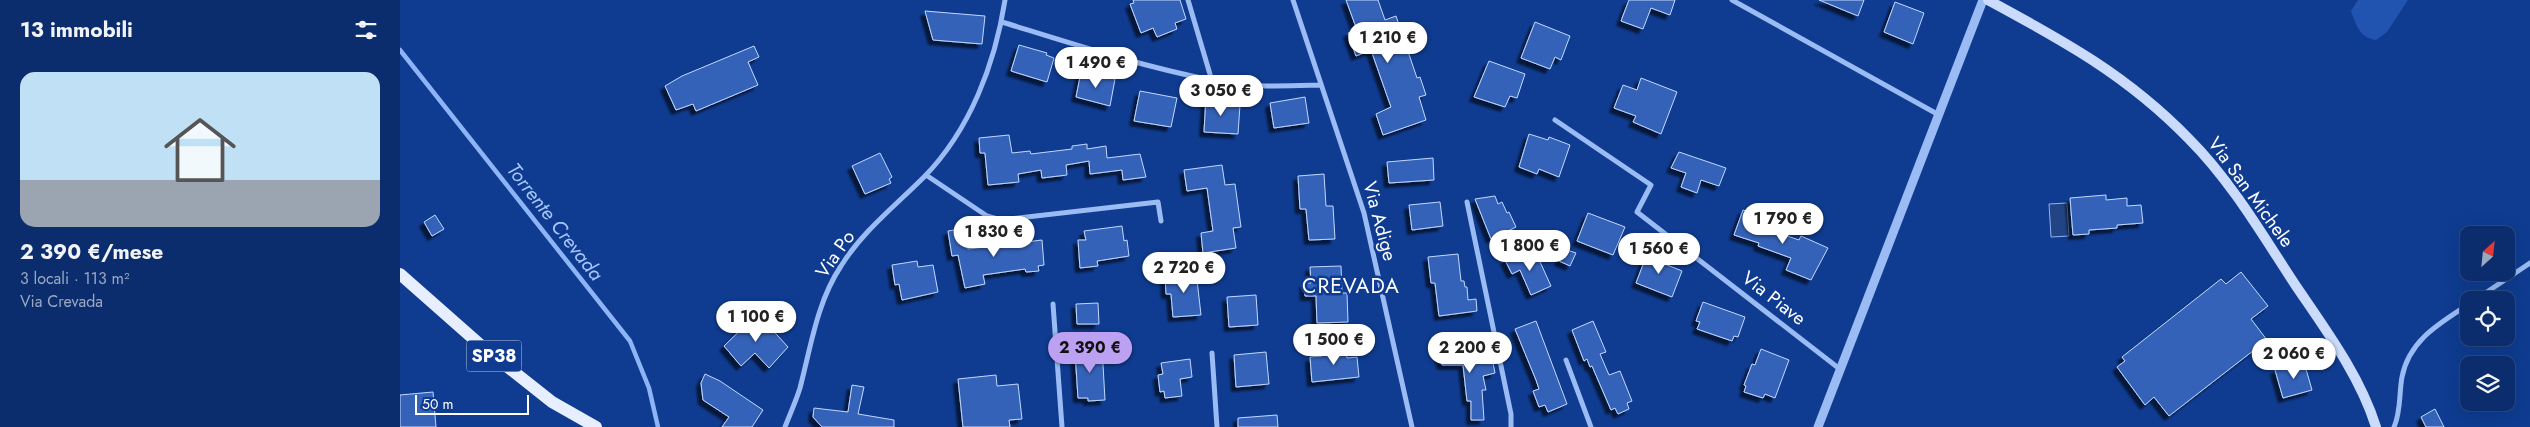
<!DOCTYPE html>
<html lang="it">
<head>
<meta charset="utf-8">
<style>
  :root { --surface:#0b2d6d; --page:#143572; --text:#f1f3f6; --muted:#9aa8c2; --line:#2b4980; --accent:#bca0f2 }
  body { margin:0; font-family:Jost,sans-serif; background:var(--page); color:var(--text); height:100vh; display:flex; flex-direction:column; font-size:19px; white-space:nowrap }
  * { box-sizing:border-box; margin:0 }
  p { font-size:16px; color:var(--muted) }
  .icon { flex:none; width:28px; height:28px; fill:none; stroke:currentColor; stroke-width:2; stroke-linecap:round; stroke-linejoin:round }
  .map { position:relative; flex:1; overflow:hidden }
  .details { display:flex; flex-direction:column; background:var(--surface); width:400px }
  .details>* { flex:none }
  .needle { width:32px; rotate:27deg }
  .controls { position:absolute; left:2060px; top:226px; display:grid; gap:10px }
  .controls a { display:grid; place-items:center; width:55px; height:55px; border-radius:10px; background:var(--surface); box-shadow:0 5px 20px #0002,0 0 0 1px var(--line); font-size:25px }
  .scale { position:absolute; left:15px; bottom:12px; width:114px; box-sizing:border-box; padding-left:5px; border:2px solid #fff; border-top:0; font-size:14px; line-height:18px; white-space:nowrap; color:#fff; -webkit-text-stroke:4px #0f3c91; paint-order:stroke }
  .price { position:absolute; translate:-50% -42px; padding:0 11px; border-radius:18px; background:#fff; color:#222; font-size:16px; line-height:32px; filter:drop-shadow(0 1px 2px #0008) }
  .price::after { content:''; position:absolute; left:50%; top:30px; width:15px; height:11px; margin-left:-8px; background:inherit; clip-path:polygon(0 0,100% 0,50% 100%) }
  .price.selected { background:var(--accent); color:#111 }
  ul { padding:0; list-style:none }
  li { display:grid; align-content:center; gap:10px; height:265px; padding:0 20px }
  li+li { border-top:1px solid var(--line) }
  li span { display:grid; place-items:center; height:155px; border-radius:15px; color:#555 }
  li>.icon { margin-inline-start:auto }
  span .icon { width:90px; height:90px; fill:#fffc; stroke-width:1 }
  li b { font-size:21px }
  h2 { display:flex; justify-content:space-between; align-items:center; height:60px; padding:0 20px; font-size:21px }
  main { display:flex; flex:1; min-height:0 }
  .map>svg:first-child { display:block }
  .green { fill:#2154b1 }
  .water { fill:#224484; stroke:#8cb4f7 }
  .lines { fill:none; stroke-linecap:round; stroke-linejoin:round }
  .stream { stroke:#8cb4f7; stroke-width:4.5 }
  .building { fill:#3462b9; stroke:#c2d8fe; filter:url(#shadow) }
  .minor { stroke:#9abbf3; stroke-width:5 }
  .tertiary { stroke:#9abbf3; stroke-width:9 }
  .secondary { stroke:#cadbfd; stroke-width:10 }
  .primary { stroke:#e7eeff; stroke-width:12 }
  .labels { text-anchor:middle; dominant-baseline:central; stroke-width:5; stroke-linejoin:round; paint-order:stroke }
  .shield { fill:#0f3c91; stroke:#b7c4de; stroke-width:1 }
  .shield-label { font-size:18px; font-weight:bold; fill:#fff }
  .street-label { font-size:19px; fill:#fff; stroke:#0f3c91 }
  .water-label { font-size:20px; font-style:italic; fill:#a6c5fa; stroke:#0f3c91 }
  .quarter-label { font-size:21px; letter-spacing:1px; fill:#fff; stroke:#0f3c91 }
</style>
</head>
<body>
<main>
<section class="details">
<h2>13 immobili<svg class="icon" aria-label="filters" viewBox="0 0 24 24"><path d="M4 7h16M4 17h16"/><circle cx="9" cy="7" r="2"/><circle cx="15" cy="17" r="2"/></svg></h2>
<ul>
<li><span style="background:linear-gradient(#bfe0f5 70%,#9aa5b1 0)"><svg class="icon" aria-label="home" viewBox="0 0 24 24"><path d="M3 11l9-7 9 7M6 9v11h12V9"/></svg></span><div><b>2 390 €/mese</b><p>3 locali · 113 m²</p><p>Via Crevada</p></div></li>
</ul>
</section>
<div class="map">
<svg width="2130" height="427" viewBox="0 0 2130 427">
  <defs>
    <filter id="shadow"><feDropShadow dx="-4.5" dy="4.5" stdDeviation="1" flood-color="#0009"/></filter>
  </defs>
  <rect width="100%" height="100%" fill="#0f3c91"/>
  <path class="green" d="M1958 0H2008L1987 32 1976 40C1960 38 1956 25 1951 11Z"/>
  <path class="water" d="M1667 203 1669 236 1651 237 1649 204Z"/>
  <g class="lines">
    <path class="stream" d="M0 50 230 341 249 388 258 427"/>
  </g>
  <path class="building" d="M733 0H780L786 19 775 23 777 29 757 37 753 28 741 33 730 4 734 3Z
    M946 0H978L985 20 996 16 1017 78 1020 77 1026 95 1019 97 1026 120 983 135 976 114 991 107 971 50 956 56 948 33 957 30Z
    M1229 0H1275L1270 15 1251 8 1243 29 1221 21Z
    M1419 0H1464L1458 16Z
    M1495 2 1524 13 1513 44 1484 32Z
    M525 11 585 16 582 44 533 40Z
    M1135 22 1170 36 1161 60 1155 57 1150 69 1121 58Z
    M619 45 647 53 646 55 654 58 647 82 611 71Z
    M354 46 359 57 348 62 358 85 296 111 293 104 276 110 265 86 282 76Z
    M1089 61 1125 74 1117 98 1110 96 1105 107 1074 97Z
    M681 72 715 79 710 106 676 97Z
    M1241 78 1277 92 1261 134 1233 122 1236 116 1214 108 1223 85 1237 90Z
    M740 91 777 98 771 127 734 121Z
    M905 97 909 123 874 128 870 103Z
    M806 98 825 99V104L840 105 838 134 804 132Z
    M1129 134 1148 140 1149 137 1170 145 1159 177 1139 169 1137 174 1119 167Z
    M609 135 612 153 630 151 631 154 672 149V146L687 144V149L706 146 707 158 740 154 746 177 723 180 722 170 690 174 689 161 666 165 667 175 642 178 641 170 618 174 619 182 588 185 585 153H580L579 138Z
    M1279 152 1326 168 1319 186 1301 180 1297 193 1281 187 1286 173 1271 168Z
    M480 153 492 177 489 179 491 183 465 194 452 166Z
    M1033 158 1034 180 989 183 987 162Z
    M822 165 825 185 835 184 841 227 833 228 836 248 803 253 801 233 813 231 807 188 787 191 784 170Z
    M924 174 926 206H933L935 239 909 240 906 209H900L898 176Z
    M1706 195V200L1727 198V206L1741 205 1743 223 1717 225V228L1689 230V234L1673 235 1670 198Z
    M1095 196 1098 204 1102 202 1107 213 1109 212 1116 227 1091 239 1075 199Z
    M1040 202 1043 226 1012 230 1009 205Z
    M1343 210 1367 218 1364 228 1399 240 1401 236 1428 248 1411 280 1386 270 1391 258 1358 246 1359 243 1334 235Z
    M1188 213 1225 227 1213 255 1177 241Z
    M35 215 44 229 32 236 24 222Z
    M722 226 724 241 727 240 729 256 697 261 698 266 680 268 678 240H686L684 231Z
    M566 228 568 249 642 240 644 265 638 266 639 271 626 272 625 269 583 275 585 284 565 288 558 255 552 256 548 231Z
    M1164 249 1176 253 1170 266 1159 261Z
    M1249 249 1263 255 1260 262 1282 271 1272 297 1236 283Z
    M1123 252 1125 258 1136 253 1151 286 1131 295 1120 270 1112 274 1105 260Z
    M1058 254 1061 281H1064L1065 287H1067L1068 300 1076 299 1077 311 1039 316 1035 283H1031L1028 257Z
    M517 261 518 267 533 265 538 292 502 300 499 284 495 285 492 265Z
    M941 266 942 293H947L948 322 917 323 916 296H905L904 283H911L910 267Z
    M796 271 801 315 773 317 771 294H766L765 274Z
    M1841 272 1868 306 1851 319 1867 340 1769 416 1754 397 1745 405 1717 367 1725 361 1722 357 1821 279 1826 284Z
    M856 295 858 325 829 327 827 297Z
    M1303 302 1345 317 1338 337 1334 336 1332 341 1297 329 1300 322 1296 321Z
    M698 303 699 324H677L676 304Z
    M357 314 369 320 367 324 388 347 369 368 355 353 341 366 324 346Z
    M1136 321 1167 404 1148 412 1145 405 1139 407 1133 391 1139 389 1136 380 1115 329Z
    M1193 321 1206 352 1200 354 1209 375 1220 371 1232 401 1227 403 1229 409 1218 414 1215 408 1211 410 1192 366 1190 367 1187 359 1184 361 1172 330Z
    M1077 345 1080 361 1092 358 1095 373 1083 376 1086 390H1082L1084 420H1071V401H1067L1063 365H1042L1038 349 1050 347V350Z
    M702 347 705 400 688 401V398H678L675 352 684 351V348Z
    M946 349 947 358 957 357 959 377 912 382 910 357 922 356V352Z
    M1361 349 1389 360 1375 398 1365 394 1363 398 1344 392 1346 386 1344 385 1352 364 1355 365Z
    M866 352 869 384 836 387 834 355Z
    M790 359 792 377 780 379 782 396 765 398 764 391 760 392 758 375 763 374 761 363Z
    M1904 362 1912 390 1883 398 1875 370Z
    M305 374 320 381 363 410 352 427H322L329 417 303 400 301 383Z
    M596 375 597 386 618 384 622 419 609 420 610 427H563L558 379Z
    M452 385 464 387 458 414 494 420V427H422L413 417 414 408 448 412Z
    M33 392 36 427H0V395Z
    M2035 409 2044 427H2026L2021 417Z
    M877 415 878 427H838V418Z"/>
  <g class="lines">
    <path class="minor" d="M788 0 812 81
      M893 0 964 213 1012 427
      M1332 0 1539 115
      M602 22C670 43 740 66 811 80 847 88 884 86 921 85
      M1155 120 1251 185 1237 212 1441 370
      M526 175 587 216 601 220 758 202 761 221
      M1067 202 1111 414V427
      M2075 300 2130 263
      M653 304 662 427
      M812 353 817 427
      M1166 360 1191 427
      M385 427C390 414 396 401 400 388 411 346 417 302 441 266 462 232 496 205 524 177 570 130 595 64 605 0
      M1994 427C2001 412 1999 393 2002 377 2009 340 2040 323 2069 304"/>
    <path class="tertiary" d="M1418 427 1583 0"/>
    <path class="secondary" d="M1588 0C1664 41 1728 76 1789 139 1832 182 1863 236 1896 286 1926 330 1960 376 1976 427"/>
    <path class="primary" d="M0 274 85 349 152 402 196 427"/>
  </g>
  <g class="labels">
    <rect class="shield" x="66.5" y="340.5" width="55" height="31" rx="4"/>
    <g class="shield-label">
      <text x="94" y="356">SP38</text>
    </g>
    <g class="street-label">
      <text transform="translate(1851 192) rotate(54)">Via San Michele</text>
      <text transform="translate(980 221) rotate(75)">Via Adige</text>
      <text transform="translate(435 254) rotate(-55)">Via Po</text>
      <text transform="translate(1374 298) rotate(38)">Via Piave</text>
    </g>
    <g class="water-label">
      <text transform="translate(155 222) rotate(52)">Torrente Crevada</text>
    </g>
    <g class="quarter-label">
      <text x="951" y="286">CREVADA</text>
    </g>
  </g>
</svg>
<div class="controls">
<a><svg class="needle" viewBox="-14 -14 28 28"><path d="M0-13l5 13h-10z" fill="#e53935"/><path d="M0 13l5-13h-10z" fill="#9aa8c2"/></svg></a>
<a><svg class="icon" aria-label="locate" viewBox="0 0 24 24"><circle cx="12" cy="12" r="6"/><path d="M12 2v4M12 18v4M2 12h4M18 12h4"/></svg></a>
<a><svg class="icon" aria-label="layers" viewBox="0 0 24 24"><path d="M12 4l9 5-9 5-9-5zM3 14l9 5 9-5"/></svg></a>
</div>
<div class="scale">50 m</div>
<b class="price" style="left:988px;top:64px">1 210 €</b>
<b class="price" style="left:696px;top:89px">1 490 €</b>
<b class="price" style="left:821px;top:117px">3 050 €</b>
<b class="price" style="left:1383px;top:245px">1 790 €</b>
<b class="price" style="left:594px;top:258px">1 830 €</b>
<b class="price" style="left:1130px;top:272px">1 800 €</b>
<b class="price" style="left:1259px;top:275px">1 560 €</b>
<b class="price" style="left:784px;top:294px">2 720 €</b>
<b class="price" style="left:356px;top:343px">1 100 €</b>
<b class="price" style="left:934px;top:366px">1 500 €</b>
<b class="price selected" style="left:690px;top:374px">2 390 €</b>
<b class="price" style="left:1070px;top:374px">2 200 €</b>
<b class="price" style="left:1894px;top:380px">2 060 €</b>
</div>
</main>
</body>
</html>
